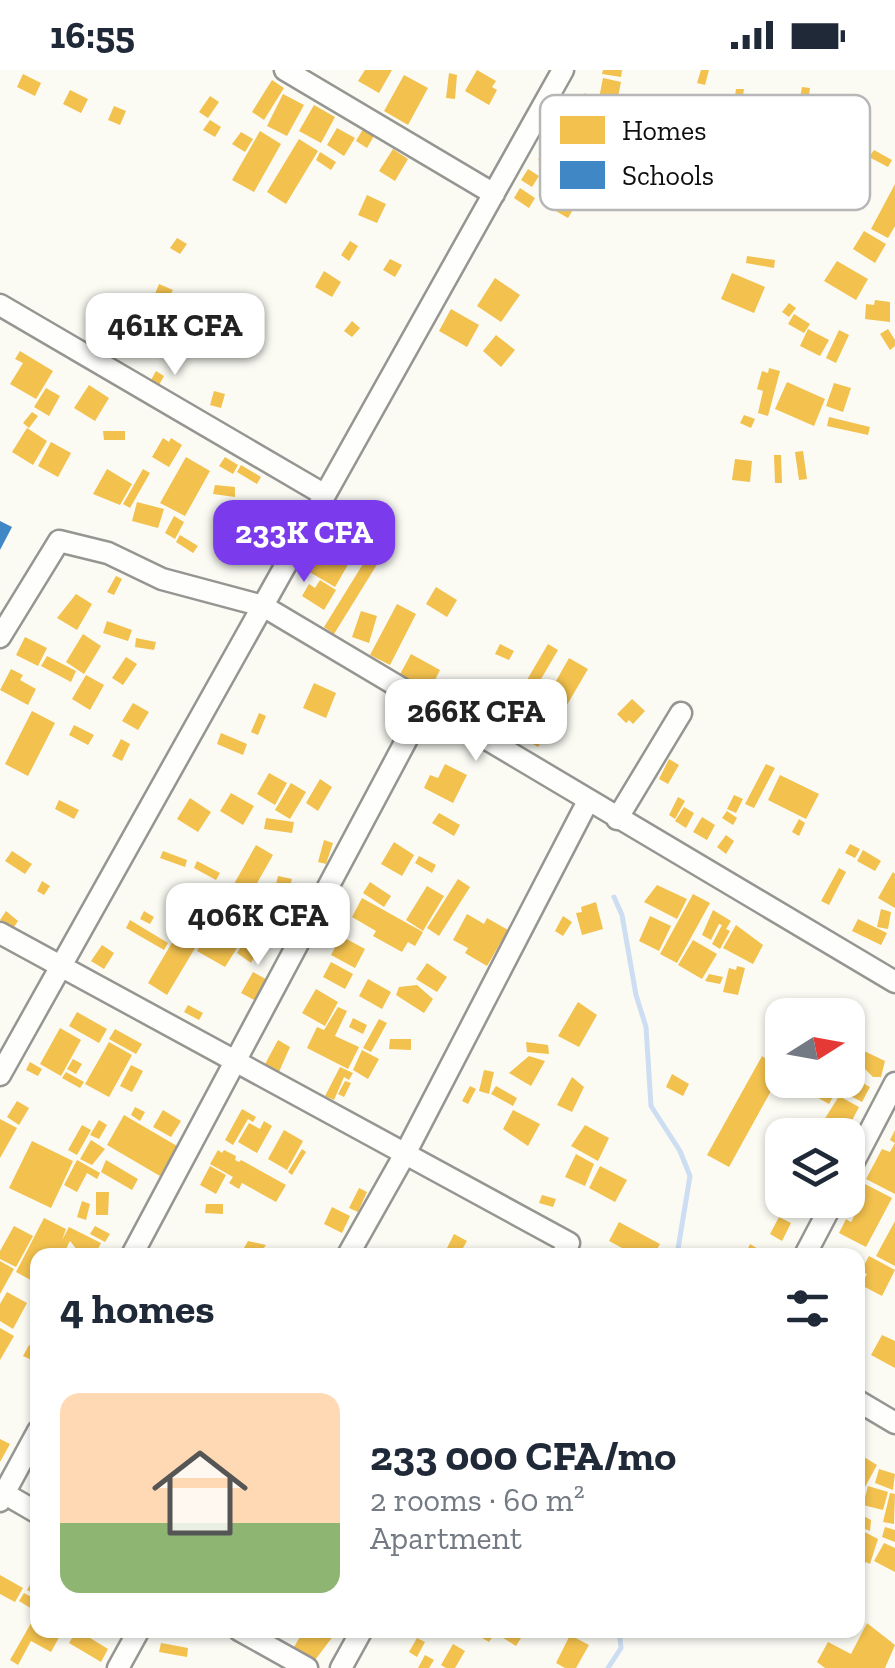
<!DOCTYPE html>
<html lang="en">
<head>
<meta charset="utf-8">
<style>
  :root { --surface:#fff; --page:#f2f2f3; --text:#1f2937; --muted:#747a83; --accent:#7c3aed }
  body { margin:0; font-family:"Zilla Slab",serif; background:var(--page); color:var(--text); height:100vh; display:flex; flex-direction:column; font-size:38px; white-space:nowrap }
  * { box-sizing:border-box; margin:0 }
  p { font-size:32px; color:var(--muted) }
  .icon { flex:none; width:55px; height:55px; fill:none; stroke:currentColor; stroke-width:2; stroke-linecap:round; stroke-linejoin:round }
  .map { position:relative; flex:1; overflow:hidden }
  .side { position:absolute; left:30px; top:1178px; width:835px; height:390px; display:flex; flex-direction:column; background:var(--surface); border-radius:20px; box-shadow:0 2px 8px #0004 }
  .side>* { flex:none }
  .needle { width:65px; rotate:79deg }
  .buttons { position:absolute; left:765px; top:928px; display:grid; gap:20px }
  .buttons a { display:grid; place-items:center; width:100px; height:100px; border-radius:20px; background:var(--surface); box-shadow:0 2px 8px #0004; font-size:50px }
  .price { position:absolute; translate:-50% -85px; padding:0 22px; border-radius:20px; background:#fff; color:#222; font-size:32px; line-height:65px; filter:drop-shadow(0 2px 5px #0008) }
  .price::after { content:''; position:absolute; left:50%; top:60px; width:30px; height:22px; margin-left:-15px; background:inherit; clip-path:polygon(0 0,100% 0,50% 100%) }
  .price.selected { background:var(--accent); color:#fff }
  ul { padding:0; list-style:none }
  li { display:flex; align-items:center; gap:30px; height:250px; padding:0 30px }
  li span { display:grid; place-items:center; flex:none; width:280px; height:200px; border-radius:20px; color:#555 }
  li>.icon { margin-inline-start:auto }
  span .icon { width:120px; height:120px; fill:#fffc; stroke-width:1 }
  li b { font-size:42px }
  h2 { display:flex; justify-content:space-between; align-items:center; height:120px; padding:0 30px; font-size:42px }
  .status { display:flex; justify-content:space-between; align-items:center; height:70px; padding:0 50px; background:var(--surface); direction:ltr }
  .status svg { height:28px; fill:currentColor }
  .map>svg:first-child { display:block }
  .homes { fill:#f2c14e }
  .schools { fill:#3f88c5 }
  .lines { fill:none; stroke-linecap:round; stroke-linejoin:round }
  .stream { stroke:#cddef2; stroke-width:5 }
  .street-casing { stroke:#959592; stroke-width:25 }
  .street { stroke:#fefefd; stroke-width:20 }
  .key { fill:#fff; stroke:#b7b7b7; stroke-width:2.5 }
  .key-label { font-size:28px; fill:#0e0e0e }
</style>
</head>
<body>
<div class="status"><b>16:55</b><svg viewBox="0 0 49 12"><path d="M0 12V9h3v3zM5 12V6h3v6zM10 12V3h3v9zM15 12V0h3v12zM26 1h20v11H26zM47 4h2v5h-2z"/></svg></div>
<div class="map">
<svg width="895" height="1598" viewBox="0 0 895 1598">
  <rect width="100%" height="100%" fill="#fbfbf4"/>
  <path class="homes" d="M365 0H392L379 23 358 11Z
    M477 0 496 11 492 17 497 20 489 35 465 21Z
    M603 0H622L621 7 602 4Z
    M701 0H709L705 15 697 13Z
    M449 3 457 5 455 29 446 28Z
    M23 4 41 13 35 26 17 17Z
    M404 5 428 18 408 55 384 41Z
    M603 8 621 12 617 32 599 28Z
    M272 10 284 18 264 50 252 42Z
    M802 17 810 18 807 40 798 38Z
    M736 19H744L742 33 734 32Z
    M70 20 88 29 81 43 63 34Z
    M585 23 608 40 593 59 570 42Z
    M283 24 304 35 287 66 267 56Z
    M210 26 219 32 208 48 199 42Z
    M314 35 335 47 321 73 299 61Z
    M114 36 126 41 120 55 108 50Z
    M210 50 221 57 215 67 203 60Z
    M337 58 355 68 344 86 327 75Z
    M363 59 374 66 367 78 356 71Z
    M260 61 281 74 254 122 232 110Z
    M241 62 253 69 245 82 232 74Z
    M555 64 571 74 553 101 538 90Z
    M299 69 318 81 286 134 267 122Z
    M583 75 604 88 568 148 547 136Z
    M393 79 408 89 395 111 379 101Z
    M874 80 892 90 888 97 869 87Z
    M320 82 336 92 331 100 316 90Z
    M528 99 539 106 532 117 521 110Z
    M895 114V156L888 168 871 159Z
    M520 118 535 128 529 138 514 128Z
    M367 125 386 134 377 153 358 145Z
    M864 161 886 174 875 193 853 179Z
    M177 168 187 174 180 184 170 178Z
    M350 171 358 176 349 191 341 185Z
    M747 186 775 190 774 198 746 193Z
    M390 189 402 195 395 207 383 200Z
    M837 191 868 209 856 230 824 211Z
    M324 201 341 212 332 227 315 217Z
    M732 203 765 217 754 243 721 229Z
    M495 208 520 225 501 252 477 236Z
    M159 214 173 220 168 229 155 224Z
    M875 230 890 232V252L865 249 866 234 874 235Z
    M789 233 796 238 789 247 782 242Z
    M451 239 479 255 467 277 439 261Z
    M794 244 810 254 804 263 788 254Z
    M352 251 360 258 352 267 344 261Z
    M808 259 829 270 820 286 800 276Z
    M888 259 895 270V276L890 280 880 264Z
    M839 260 849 265 836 293 826 288Z
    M496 265 515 280 501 297 483 281Z
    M20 281 53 301 36 329 10 314 23 293 15 289Z
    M769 298 780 301 768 346 758 343 763 321 757 319 762 301 768 303Z
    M156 301 164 306 158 317 150 312Z
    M787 312 825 329 814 356 775 339Z
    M834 313 851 318 843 342 826 336Z
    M89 315 109 328 95 351 74 338Z
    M46 318 60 326 49 346 34 337Z
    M214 321 225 324 221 338 210 335Z
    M32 342 38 346 29 358 23 353Z
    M744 345 755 349 751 358 740 353Z
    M829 347 870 357 868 365 827 356Z
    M27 358 47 371 33 395 12 382Z
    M103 361H125V370H104Z
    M163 368 169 372 171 368 182 375 169 397 152 387Z
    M51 372 71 383 58 407 38 396Z
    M803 381 807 409 799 410 795 382Z
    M774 385H781L782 413H775Z
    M186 387 210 401 185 446 160 433Z
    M225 387 238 395 233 404 219 396Z
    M735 389 752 391 750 412 732 410Z
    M241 395 261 407 257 414 237 402Z
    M107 399 132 414 120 435 93 424Z
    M143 399 150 403 130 438 123 434Z
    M215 415 235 417V427L213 424Z
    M137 432 164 439 158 458 132 451Z
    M174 446 184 452 175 469 165 463Z
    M332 457 360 474 335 517 306 500Z
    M180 465 198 476 193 483 176 472Z
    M371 481 381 488 334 564 324 557Z
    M116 506 122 509 114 525 107 522Z
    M320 510 336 520 324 540 302 526 309 514 315 518Z
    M436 517 457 530 447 547 426 534Z
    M76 524 92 534 77 560 57 548Z
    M397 534 416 544 390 595 370 585Z
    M361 541 377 546 369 573 352 567Z
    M107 551 132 560 128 571 103 563Z
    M83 564 101 576 84 604 66 592Z
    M25 567 47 578 38 596 16 585Z
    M136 568 156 572 154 580 135 577Z
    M500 574 514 581 509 590 495 584Z
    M548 574 558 580 527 633 517 627Z
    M411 584 440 600 428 624 398 608Z
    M47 586 76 601 71 612 41 596Z
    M126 587 137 594 123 615 112 608Z
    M569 588 588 599 557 652 539 641Z
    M11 599 23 605 20 610 36 619 28 635 0 620Z
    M86 605 104 615 90 640 72 629Z
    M314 613 336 623 326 648 303 638Z
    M491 623 508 634 494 658 476 647Z
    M514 628 532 638 520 661 507 653 509 649 505 646Z
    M632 629 645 641 633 654 629 650 626 653 617 644Z
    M133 633 149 642 138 660 122 651Z
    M32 641 55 653 28 706 5 694Z
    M259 643 266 646 258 665 251 662Z
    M74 655 94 665 88 675 69 665Z
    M539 657 547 661 538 677 530 672Z
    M221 663 247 674 243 685 217 674Z
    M121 669 130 674 122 691 112 686Z
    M669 689 679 695 668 714 659 709Z
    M445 694 467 705 453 733 424 718 430 705 438 708Z
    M766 694 775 698 754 738 745 734Z
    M269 703 287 713 275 735 257 724Z
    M780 705 819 724 806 749 768 730Z
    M320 709 332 717 318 741 306 733Z
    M291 713 306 722 290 749 275 740Z
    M231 723 254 736 243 755 220 741Z
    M734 725 743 729 736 743 727 739Z
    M678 727 685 731 675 749 669 745Z
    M190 728 211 742 198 762 177 749Z
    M59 730 79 740 74 749 55 739Z
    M684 737 694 743 686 758 675 751Z
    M727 741 737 748 733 755 722 748Z
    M439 743 460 755 454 766 432 753Z
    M702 747 715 755 707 770 693 762Z
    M266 748 294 752 292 763 264 759Z
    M799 749 805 753 799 766 792 762Z
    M726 765 734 771 726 784 717 777Z
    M324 770 333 773 326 794 318 792Z
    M394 772 414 785 402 806 381 794Z
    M850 774 860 779 855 788 845 783Z
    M256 775 273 785 247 831 230 821Z
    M863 780 881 791 875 801 857 791Z
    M12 781 32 794 25 804 5 791Z
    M163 781 187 790 185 797 160 788Z
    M419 786 436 795 432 803 415 793Z
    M197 791 220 803 216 810 194 798Z
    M839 798 846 802 829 835 821 831Z
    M893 802 895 804V838L878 828Z
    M278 806 292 809 290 817 276 814Z
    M458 809 470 817 439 866 427 858Z
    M42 811 50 816 44 825 37 821Z
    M370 812 391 826 384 837 363 823Z
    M657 815 687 829 677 849 644 832Z
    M427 816 444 826 423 861 406 850Z
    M693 824 710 833 677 893 660 884Z
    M362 828 423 862 415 876 408 872 402 882 373 866 376 861 352 847Z
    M596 832 603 859 582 865 576 843 582 842 581 837Z
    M881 839 891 842 888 859 877 857Z
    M713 840 731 851 726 859 730 861 720 879 712 874 722 855 719 854 711 870 702 865Z
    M6 841 18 851 12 860 0 850Z
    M144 841 154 847 150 854 140 849Z
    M185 841 209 853 199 873 175 861Z
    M467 844 484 854 487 848 508 860 487 896 465 883 468 878 453 870Z
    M563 846 572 852 563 866 555 861Z
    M650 846 671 856 659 881 639 871Z
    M858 849 887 863 881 875 852 861Z
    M130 850 168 873 164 880 126 858Z
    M736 855 763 875 753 894 723 878Z
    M260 856 283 863 281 869 258 862Z
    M209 861 237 878 225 897 197 881Z
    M176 866 195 878 167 925 148 913Z
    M341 866 365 879 355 898 331 885Z
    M693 870 717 884 702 909 678 895Z
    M102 875 114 883 104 899 91 891Z
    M242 875 256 884 251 893 237 883Z
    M331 892 353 904 345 919 323 907Z
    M427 893 447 907 437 922 416 909Z
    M737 896 745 898 738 925 723 922 729 898 736 900Z
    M253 902 271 912 260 933 241 923Z
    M709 904 723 907 720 914 705 911Z
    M368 909 391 922 382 939 359 926Z
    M417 915 433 929 424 943 396 925 399 917Z
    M316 919 338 932 325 956 302 943Z
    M578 932 597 945 579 977 558 966Z
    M188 935 203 943 199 950 184 942Z
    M338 937 347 941 335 966 359 977 348 999 307 978 317 957 324 960Z
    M77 942 107 959 99 973 69 956Z
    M353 948 367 955 363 964 349 957Z
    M379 949 387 953 371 982 363 978Z
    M60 958 81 970 61 1006 40 994Z
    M848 958 862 967 848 981Z
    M115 959 142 974 136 984 109 969Z
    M390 969H411V980L389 979Z
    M278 970 290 977 278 1004 264 996Z
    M109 972 132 985 109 1027 85 1014Z
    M526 972 548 975 549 984 527 982Z
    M860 979 885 991 881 1007H873L858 992Z
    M362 980 379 989 368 1009 353 1000Z
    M529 986 545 991 531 1016 509 1003Z
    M762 986 782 1001 729 1097 707 1085Z
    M73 989 82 994 76 1004 67 999Z
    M30 992 42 999 38 1006 26 1000Z
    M131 995 143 1001 132 1022 120 1016Z
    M340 997 353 1003 349 1010 344 1007 334 1030 325 1026Z
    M484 1000 494 1002 489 1024 479 1021Z
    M66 1002 84 1012 80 1018 62 1008Z
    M672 1004 689 1014 683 1026 666 1017Z
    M848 1005 870 1017 862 1032 833 1017 836 1010H848Z
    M572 1007 584 1017 572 1042 557 1035Z
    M345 1011 351 1013 344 1027 338 1024Z
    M819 1013 836 1022 829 1034 813 1025Z
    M470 1016 476 1019 468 1034 462 1031Z
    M496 1016 517 1028 513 1036 491 1024Z
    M839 1026 859 1037 846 1062 824 1050Z
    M17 1031 29 1038 19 1055 7 1047Z
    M135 1037 145 1042 140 1051 131 1045Z
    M242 1039 256 1047 253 1052 248 1049 233 1075 225 1070Z
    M163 1040 181 1051 171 1067 153 1057Z
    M513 1040 540 1054 528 1076 503 1059Z
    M124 1045 177 1076 160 1106 107 1075Z
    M0 1049 17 1058 0 1088Z
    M99 1050 107 1055 99 1069 90 1065Z
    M264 1051 272 1056 257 1083 238 1072 249 1053 260 1059Z
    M82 1055 91 1060 77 1085 68 1080Z
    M585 1055 609 1068 598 1091 571 1076Z
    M284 1060 303 1071 287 1100 268 1089Z
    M895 1060V1124L866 1109 882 1079 890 1082 895 1073 890 1070Z
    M91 1070 105 1079 92 1095 80 1089Z
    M32 1071 73 1091 51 1138 9 1118Z
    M302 1079 306 1082 292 1105 288 1102Z
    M218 1080 222 1083 224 1080 236 1086 235 1090 239 1092 241 1090 286 1115 276 1132 242 1113 239 1119 229 1113 233 1107 210 1094Z
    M576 1084 594 1094 585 1116 565 1107Z
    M77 1090 100 1103 97 1109 87 1103 77 1122 64 1115Z
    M106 1090 138 1109 132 1120 101 1102Z
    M210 1096 226 1105 216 1124 200 1115Z
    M600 1096 627 1110 615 1132 589 1118Z
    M865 1114 892 1128 866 1177 839 1163 846 1149 851 1152 863 1130 858 1128Z
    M359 1118 367 1122 358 1142 349 1138Z
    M96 1122H109L108 1145H96Z
    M542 1125 556 1129 553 1137 539 1133Z
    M82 1131 90 1134 86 1150 77 1147Z
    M206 1134H223V1144L205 1143Z
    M332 1137 350 1146 342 1163 324 1154Z
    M779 1147 791 1153 782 1171 770 1164Z
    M44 1148 66 1159 62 1170 69 1157 101 1173 95 1185H81L70 1171 63 1185H38V1214L16 1202Z
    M895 1151V1196L876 1186Z
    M619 1152 660 1174 654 1185H635L609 1171Z
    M14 1156 33 1166 16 1197 0 1189V1181Z
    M95 1156 110 1164 105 1172 90 1164Z
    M454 1164 467 1171 459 1185 445 1182Z
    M248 1171 266 1175 259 1185H240Z
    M750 1174 768 1185H745Z
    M869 1186 895 1200 882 1226 861 1215 867 1204 861 1201Z
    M0 1191 14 1199 0 1224Z
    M7 1222 27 1233 13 1259 0 1251V1234Z
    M0 1258 14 1266 0 1290Z
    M882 1265 895 1271V1298L871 1285Z
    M29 1275 38 1279V1293L23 1286Z
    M0 1369 10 1374 0 1392Z
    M864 1387 877 1395 858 1430V1398Z
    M879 1399 895 1404 893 1420 875 1413Z
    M868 1416 888 1422 883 1440 863 1435Z
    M890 1423 895 1424 894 1454 883 1452Z
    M858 1443 871 1450 870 1461 858 1456Z
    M885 1457 895 1460V1472L882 1467Z
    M861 1460 878 1469 870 1494 866 1492 858 1507V1468Z
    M884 1473 895 1478V1502L874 1491Z
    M38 1500V1526L27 1520Z
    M0 1505 23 1518 15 1532 0 1524Z
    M24 1523 37 1530 32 1539 19 1531Z
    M38 1541V1560L62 1562 51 1582 31 1571 18 1595 10 1590Z
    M867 1553 895 1575 885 1598H825L817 1592 828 1572 851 1584Z
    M77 1560H84L82 1563 108 1579 101 1592 69 1573Z
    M304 1560H325L334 1565 315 1590 294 1577Z
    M480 1560H526L516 1576 495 1563 489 1572 477 1565Z
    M570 1565 589 1575 576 1598H565L556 1593Z
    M417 1568 425 1572 417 1587 409 1582Z
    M161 1573 188 1578 187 1587 159 1582Z
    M453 1574 465 1581 455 1598H446L441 1595Z
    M425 1585 434 1590 429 1598H418Z"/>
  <path class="schools" d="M0 451 12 457 0 480Z"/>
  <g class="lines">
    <path class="stream" d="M614 827 622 845 636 925 646 957 651 1036 680 1081 690 1106 677 1185
      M608 1598 621 1578 619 1560"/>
    <g class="street-casing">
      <path id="street" d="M285 0 494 124
        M0 235 325 425
        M0 567 59 471 108 483 162 509 263 536 895 912
        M617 749 681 643
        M0 863 569 1173 562 1185
        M0 1005 563 0
        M848 1103 895 1013
        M132 1185 425 635
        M348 1185 405 1084 588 731
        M805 1185 834 1130
        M858 1331 895 1353
        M0 1421 38 1443
        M0 1431 38 1361
        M239 1560 307 1598
        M118 1598 139 1560
        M341 1598 362 1560"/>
    </g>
    <use href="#street" class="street"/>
  </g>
  <rect x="540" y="25" width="330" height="115" rx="15" class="key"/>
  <rect x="560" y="46" width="45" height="28" fill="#f2c14e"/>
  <rect x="560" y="91" width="45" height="28" fill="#3f88c5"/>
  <g class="key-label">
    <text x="622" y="70">Homes</text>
    <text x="622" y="115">Schools</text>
  </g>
</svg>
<div class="buttons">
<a><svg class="needle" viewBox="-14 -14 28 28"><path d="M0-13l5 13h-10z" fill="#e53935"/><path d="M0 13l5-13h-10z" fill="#747a83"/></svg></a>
<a><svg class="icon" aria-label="layers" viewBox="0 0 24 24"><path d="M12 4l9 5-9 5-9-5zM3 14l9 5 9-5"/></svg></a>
</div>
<b class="price" style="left:175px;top:308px">461K CFA</b>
<b class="price selected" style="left:304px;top:515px">233K CFA</b>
<b class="price" style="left:476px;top:694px">266K CFA</b>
<b class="price" style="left:258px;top:898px">406K CFA</b>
<section class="side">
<h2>4 homes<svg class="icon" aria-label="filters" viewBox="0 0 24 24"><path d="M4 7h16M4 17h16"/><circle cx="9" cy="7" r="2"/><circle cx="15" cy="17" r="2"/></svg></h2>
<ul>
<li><span style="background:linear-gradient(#ffd9b3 65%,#8fb573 0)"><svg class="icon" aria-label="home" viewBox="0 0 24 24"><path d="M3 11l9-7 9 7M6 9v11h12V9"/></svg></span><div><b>233 000 CFA/mo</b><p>2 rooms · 60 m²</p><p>Apartment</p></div></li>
</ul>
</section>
</div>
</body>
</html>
